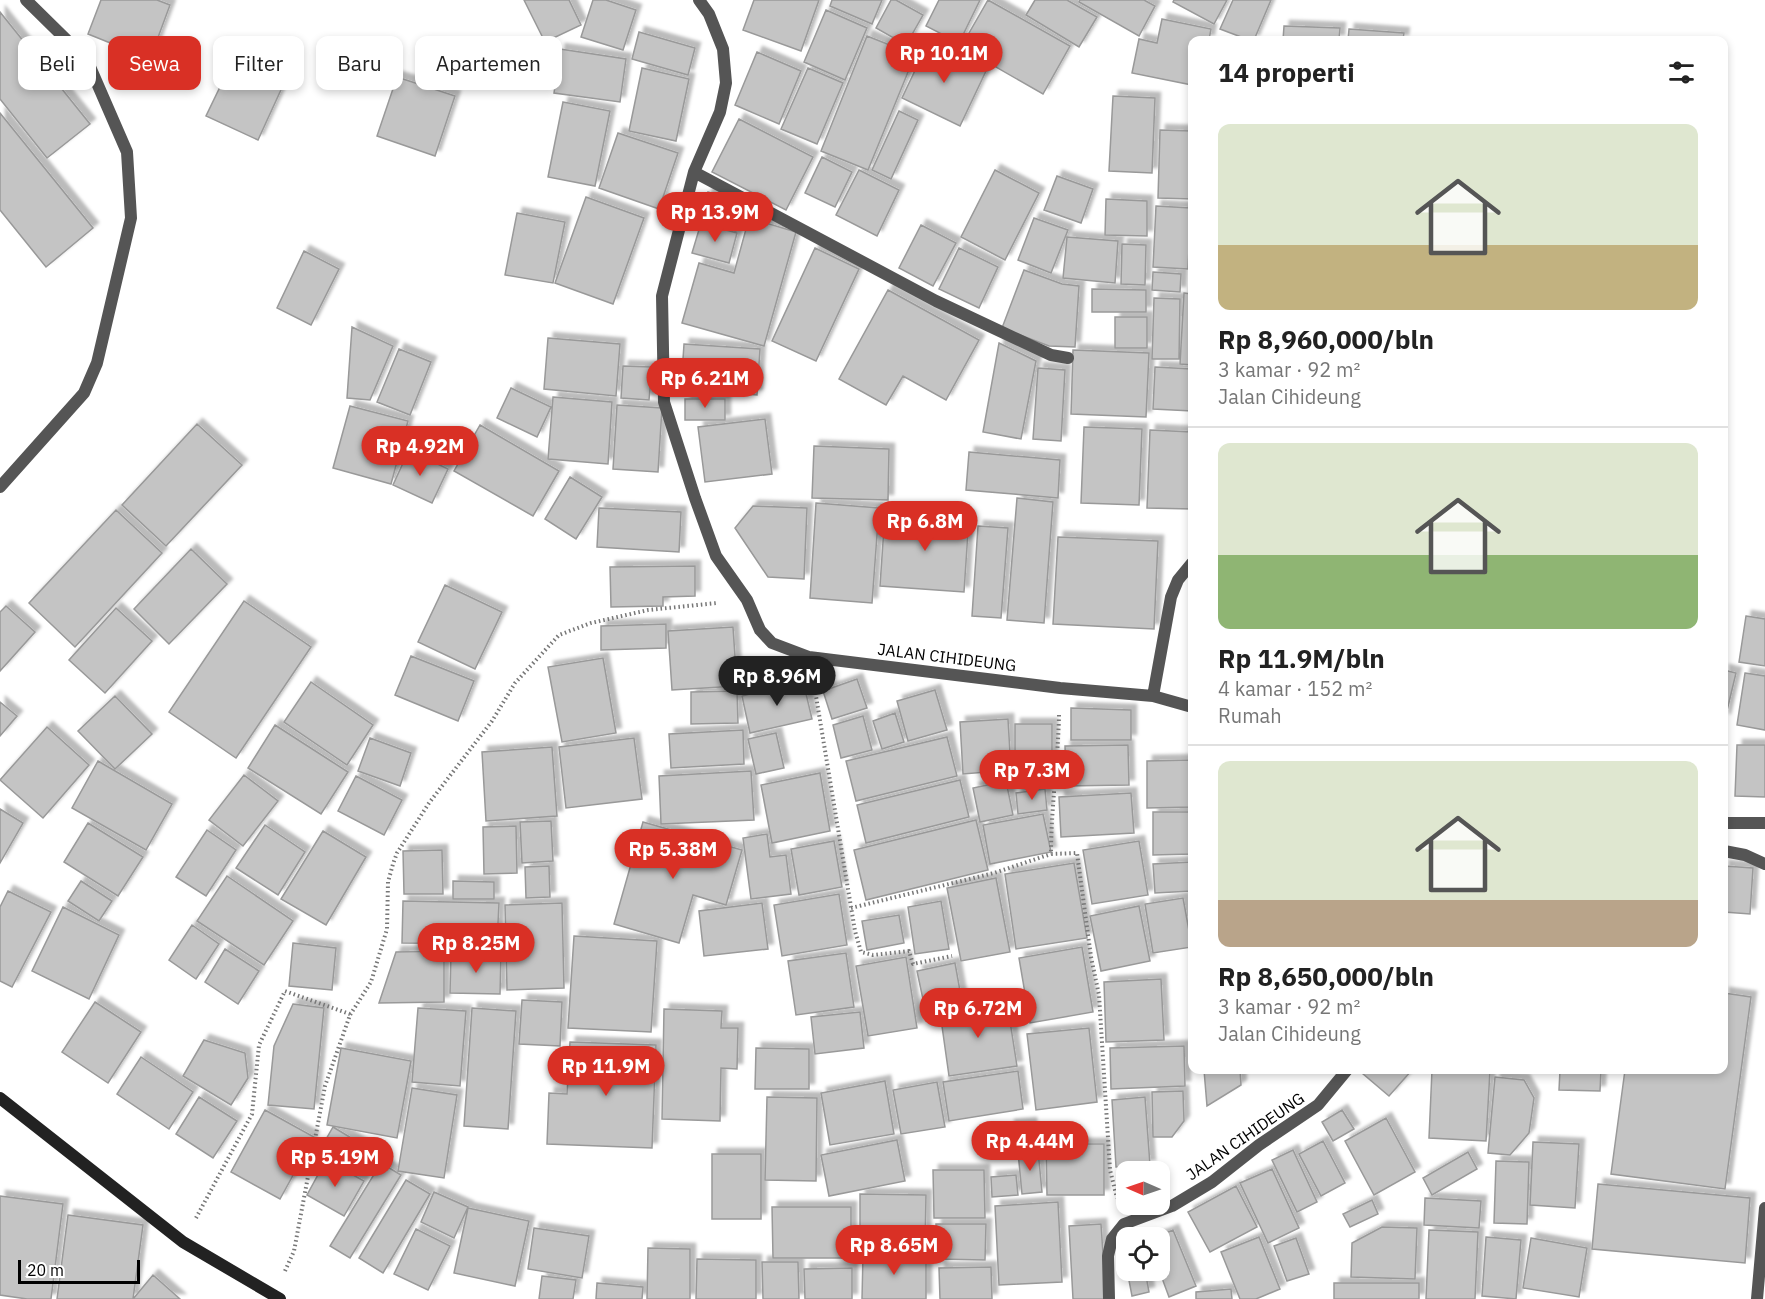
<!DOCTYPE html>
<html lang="id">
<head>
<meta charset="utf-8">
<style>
  :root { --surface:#fff; --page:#f6f6f6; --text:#222; --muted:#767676; --line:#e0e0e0; --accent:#d93025 }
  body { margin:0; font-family:"IBM Plex Sans",sans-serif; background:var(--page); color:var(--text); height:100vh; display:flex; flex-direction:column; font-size:22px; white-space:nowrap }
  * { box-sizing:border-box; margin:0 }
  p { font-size:20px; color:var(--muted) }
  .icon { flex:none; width:33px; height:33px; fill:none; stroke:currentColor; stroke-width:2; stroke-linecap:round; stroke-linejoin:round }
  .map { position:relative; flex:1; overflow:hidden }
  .sheet { position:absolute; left:1188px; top:36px; width:540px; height:1038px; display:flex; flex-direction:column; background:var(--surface); border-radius:12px; box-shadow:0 3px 9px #0003 }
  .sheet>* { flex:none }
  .top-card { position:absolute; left:18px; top:36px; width:570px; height:54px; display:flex; gap:12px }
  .needle { width:39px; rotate:272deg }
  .controls { position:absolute; left:1116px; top:1161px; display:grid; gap:12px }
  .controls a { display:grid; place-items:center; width:54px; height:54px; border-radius:12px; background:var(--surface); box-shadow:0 3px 9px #0003; font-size:30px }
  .scale { position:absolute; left:18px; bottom:15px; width:122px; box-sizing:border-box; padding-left:6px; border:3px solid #000; border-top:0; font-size:16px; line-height:21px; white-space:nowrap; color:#000; -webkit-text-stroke:4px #fff; paint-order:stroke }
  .price { position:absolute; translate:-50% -51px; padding:0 14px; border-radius:21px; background:var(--accent); color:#fff; font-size:20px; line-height:39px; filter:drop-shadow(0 2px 3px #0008) }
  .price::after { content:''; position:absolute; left:50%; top:36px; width:18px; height:14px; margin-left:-9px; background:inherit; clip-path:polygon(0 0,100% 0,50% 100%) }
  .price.current { background:#222; color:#fff }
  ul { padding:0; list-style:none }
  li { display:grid; align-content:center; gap:12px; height:318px; padding:0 30px }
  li+li { border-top:2px solid var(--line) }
  li span { display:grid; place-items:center; height:186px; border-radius:12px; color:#555 }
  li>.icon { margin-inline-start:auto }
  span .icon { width:108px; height:108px; fill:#fffc; stroke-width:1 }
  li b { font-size:26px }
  h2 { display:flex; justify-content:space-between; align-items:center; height:72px; padding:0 30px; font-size:26px }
  .tag { padding:0 21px; border-radius:12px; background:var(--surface); box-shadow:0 3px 9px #0003; font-size:21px; line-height:54px }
  .tag.current { background:var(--accent); color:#fff }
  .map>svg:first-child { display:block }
  .building { fill:#c4c4c4; stroke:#999; stroke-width:1.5; filter:url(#shadow) }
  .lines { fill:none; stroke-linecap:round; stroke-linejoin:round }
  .path { stroke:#777; stroke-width:4; stroke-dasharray:1.5 3; stroke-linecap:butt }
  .minor { stroke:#555; stroke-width:12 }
  .secondary { stroke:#222; stroke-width:12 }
  .labels { text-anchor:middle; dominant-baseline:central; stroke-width:5; stroke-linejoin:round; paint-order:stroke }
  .street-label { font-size:16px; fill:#000; stroke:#fff }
</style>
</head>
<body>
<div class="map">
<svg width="1765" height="1299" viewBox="0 0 1765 1299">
  <defs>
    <filter id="shadow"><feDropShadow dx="5.5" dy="-5.5" stdDeviation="1.5" flood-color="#0004"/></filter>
  </defs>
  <rect width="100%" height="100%" fill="#fff"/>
  <path class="building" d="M101 0H157L170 5 150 59 88 34Z
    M524 0H569L581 25 545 42Z
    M593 0H606L636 10 623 50 581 37Z
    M754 0H819L801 51 743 30Z
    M832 0H882L872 24 830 6Z
    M891 0H896L923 15 906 45 876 28Z
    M939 0H980L959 43 926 26Z
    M988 0 1070 46 1043 94 961 47Z
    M1035 0H1067L1097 17 1079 47 1026 15Z
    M1080 0H1144L1155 6 1139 36 1079 2Z
    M1174 0H1227L1214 24 1173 2Z
    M1233 0H1271L1254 40H1249L1220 29Z
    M826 10 867 28 845 80 804 62Z
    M0 12 90 124 47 158 0 99Z
    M1162 19 1211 29 1209 40H1192V85L1132 73 1139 39 1157 43Z
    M1284 26 1340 28 1339 40H1283Z
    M1349 29 1404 33 1403 40H1348Z
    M639 32 695 48 688 75 632 59Z
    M867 36 915 55 868 170 821 151Z
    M928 43 986 71 960 126 902 98Z
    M560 49 626 59 620 102 554 93Z
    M757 52 801 71 779 124 735 105Z
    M234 58 285 81 258 140 206 116Z
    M642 68 689 79 676 141 629 131Z
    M808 68 843 83 817 144 781 129Z
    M397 77 455 96 435 156 377 136Z
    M1113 96 1155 98 1152 173 1109 171Z
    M563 102 610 111 595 186 548 177Z
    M899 111 918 120 891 179 872 170Z
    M0 113 93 228 46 267 0 210Z
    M739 119 813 157 786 210 712 172Z
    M1160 130 1192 131V199L1158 198Z
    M618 133 678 153 659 209 599 188Z
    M822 157 852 172 835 207 805 193Z
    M859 170 899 190 877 236 836 215Z
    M995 170 1039 193 1005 260 961 237Z
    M1057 176 1093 189 1081 223 1044 210Z
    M708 192 744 204 736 231 699 219Z
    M586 197 644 218 613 304 555 283Z
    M1106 199 1147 201V236L1105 235Z
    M1156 206 1191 208 1188 269 1153 267Z
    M517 213 565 222 553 283 505 275Z
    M749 218 796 232 764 346 682 323 699 263 734 273Z
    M1034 218 1068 230 1051 273 1018 260Z
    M701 223 737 233 729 263 692 253Z
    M921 225 956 243 933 286 899 268Z
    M1067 237 1118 241 1115 283 1063 278Z
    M1122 244 1146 245 1145 285 1121 284Z
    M815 248 859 269 816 361 772 341Z
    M959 248 998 267 979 308 939 289Z
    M304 251 339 269 311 325 277 308Z
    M1024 270 1062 284 1079 286 1075 347 1049 346 1002 328Z
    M1153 272 1181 274 1180 292 1152 290Z
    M1092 289 1146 290V312H1092Z
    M888 290 979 340 946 400 903 376 886 405 839 379Z
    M1184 293 1192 294V365L1180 364Z
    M1154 298 1180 299 1179 359H1152Z
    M1115 317H1147V348H1115Z
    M352 327 393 346 370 400 347 398Z
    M548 338 620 344 616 396 544 389Z
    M999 343 1036 361 1021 439 983 432Z
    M684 344 760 349 757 395 681 389Z
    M399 349 431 362 410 415 377 402Z
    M1073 350 1149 353 1146 417 1071 414Z
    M623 366 652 367 649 400 621 398Z
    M1155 367 1192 369V411L1153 409Z
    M1038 368 1065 370 1061 441 1033 439Z
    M511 388 551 407 537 437 497 418Z
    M553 397 612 402 608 464 548 459Z
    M685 399H725V420H685Z
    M617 405 662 408 658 472 613 469Z
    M350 406 408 421 391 484 333 468Z
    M765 419 772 474 705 482 698 427Z
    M197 424 242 465 166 546 122 505Z
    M480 425 559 471 533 516 454 471Z
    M1084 427 1142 429 1139 505 1081 503Z
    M1150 430 1192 432V509L1147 508Z
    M814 446 889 449 888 500 812 498Z
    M409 450 448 469 432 503 393 485Z
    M969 452 1060 460 1058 498 966 490Z
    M570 477 602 497 576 539 545 519Z
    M1017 498 1053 502 1044 623 1007 620Z
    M816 503 879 508 872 603 810 598Z
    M753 506 807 508 804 579 768 577 735 528Z
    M599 508 681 512 679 552 597 547Z
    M116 510 162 553 75 647 29 603Z
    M885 512 969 517 964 592 880 586Z
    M978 526 1008 528 1001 618 972 616Z
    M1058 537 1158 541 1154 629 1053 624Z
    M191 549 227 584 169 644 134 609Z
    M695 566V596L663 597V606L611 607 610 567Z
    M445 585 502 612 475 669 418 642Z
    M244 601 311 647 236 758 169 712Z
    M6 606 35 632 0 671V612Z
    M116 608 152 641 105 693 69 660Z
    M1746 616 1765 619V666L1739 662Z
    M666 624V648L601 650V626Z
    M733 627 737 686 672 690 668 631Z
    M411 656 474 681 458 721 395 695Z
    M603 658 616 733 562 742 548 667Z
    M1724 670 1736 673 1725 719 1724 718Z
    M1745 673 1765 676V730L1737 725Z
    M857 679 867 708 832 719 823 691Z
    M803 681 812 719 750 733 742 696Z
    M311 682 373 725 347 765 284 722Z
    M935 690 947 730 908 741 897 701Z
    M737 691 738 723 691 724V692Z
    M115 696 152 734 115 769 78 731Z
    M0 702 17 716 0 736Z
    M1071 708 1131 710V740H1071Z
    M895 713 904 742 882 749 873 721Z
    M863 716 872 750 841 758 833 725Z
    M1008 719 1011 770 963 774 960 722Z
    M1015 724H1052V787H1015Z
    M275 725 348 772 321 814 248 768Z
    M47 727 89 765 43 818 0 780Z
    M743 730 744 764 671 768 669 734Z
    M776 733 784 768 756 774 748 739Z
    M947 737 957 776 856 801 846 761Z
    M370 738 411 753 400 786 358 771Z
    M634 738 642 799 566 808 559 747Z
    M1128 745 1129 785 1066 786 1065 746Z
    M1737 745H1765V797L1735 796Z
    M552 747 557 816 486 821 482 752Z
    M1192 760V807L1147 808V761Z
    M98 761 172 804 146 850 72 808Z
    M751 771 754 820 661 824 659 776Z
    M820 773 830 831 772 843 761 785Z
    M244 775 278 801 243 846 209 820Z
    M356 776 402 800 384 835 338 811Z
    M960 780 969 817 866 843 857 805Z
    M1006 781 1013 815 980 822 973 788Z
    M1045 789 1047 810 1018 814 1016 793Z
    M1131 793 1134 833 1061 837 1059 797Z
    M0 809 23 823 0 863Z
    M1153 812H1192V854L1153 855Z
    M1043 814 1051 852 990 864 983 825Z
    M976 820 988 870 866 900 854 850Z
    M551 821 553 861 522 863 520 822Z
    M643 822 742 850 726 905 693 895 679 943 614 924Z
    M88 823 143 857 118 896 64 862Z
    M265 825 305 852 278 895 236 868Z
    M516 826 517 873 484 874 483 827Z
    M207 830 236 850 206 896 176 877Z
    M323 831 366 857 326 925 281 899Z
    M767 834 770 857 786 855 791 894 751 899 743 838Z
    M834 841 842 887 799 895 791 849Z
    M1139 841 1148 895 1092 904 1083 850Z
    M442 850 443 894H404L403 851Z
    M1192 862V891L1155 893 1153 864Z
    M1074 863 1087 938 1016 949 1005 874Z
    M549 866 550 897 526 898 525 867Z
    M1724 866 1753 868 1750 914 1724 912Z
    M227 876 293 921 264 965 197 921Z
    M996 878 1010 952 961 961 947 888Z
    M81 881 112 901 99 921 68 901Z
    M453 881 494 882V899H453Z
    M8 891 51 912 12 987 0 981V907Z
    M839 894 847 945 782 956 774 905Z
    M1183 898 1192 947 1153 953 1145 904Z
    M403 901 499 903 497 944 402 943Z
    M941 901 949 949 915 954 908 907Z
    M562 903 564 988 507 990 505 905Z
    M762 903 768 949 704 956 699 911Z
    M1139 906 1150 961 1101 971 1090 916Z
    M63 907 119 935 89 999 32 971Z
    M899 915 904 943 867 950 862 921Z
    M192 925 219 944 196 979 169 960Z
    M574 936 657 941 651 1032 568 1028Z
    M293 943 336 948 332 990 289 986Z
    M1082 947 1093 1012 1030 1023 1019 958Z
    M225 949 259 971 238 1004 205 982Z
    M444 951V1002L379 1003 396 952Z
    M451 953 501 954 500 994 450 993Z
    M846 953 854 1007 796 1015 788 961Z
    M906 957 917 1028 868 1036 856 966Z
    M955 963 962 1002 925 1009 917 971Z
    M1161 979 1164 1040 1106 1042 1104 982Z
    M1724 993 1751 997 1725 1189 1611 1174 1625 1070H1724Z
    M522 1000 562 1002 560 1046 519 1044Z
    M95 1002 141 1032 108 1083 62 1052Z
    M1007 1002 1017 1066 949 1076 940 1012Z
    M293 1004 324 1008 314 1109 268 1105 274 1046Z
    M418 1008 466 1011 460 1086 412 1082Z
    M472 1008 516 1011 508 1129 464 1126Z
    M664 1009 722 1011 721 1028H738L737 1069 721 1068 720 1121 662 1119Z
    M860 1012 864 1048 815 1054 811 1017Z
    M1089 1028 1097 1102 1036 1110 1027 1034Z
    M204 1040 245 1053 248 1078 231 1105 183 1076Z
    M570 1042 656 1045 652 1148 547 1144 549 1093 567 1094Z
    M1184 1046 1185 1086 1111 1089 1110 1048Z
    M341 1048 411 1061 397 1138 327 1125Z
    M756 1048 809 1049V1089H755Z
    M141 1057 193 1092 169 1129 117 1094Z
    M1204 1070H1240L1241 1085 1207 1106Z
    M1366 1070H1412L1389 1096 1362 1073Z
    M1432 1070H1490L1486 1141 1429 1138Z
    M1560 1070H1601L1600 1091 1559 1090Z
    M1018 1071 1023 1109 949 1121 943 1082Z
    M1495 1077 1524 1080 1534 1098 1529 1133 1510 1155 1488 1153Z
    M885 1081 894 1134 830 1145 821 1093Z
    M937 1082 945 1127 901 1134 893 1090Z
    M412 1088 457 1095 444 1178 398 1171Z
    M1183 1091 1184 1121 1172 1137H1153L1152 1092Z
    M199 1097 237 1121 213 1158 176 1134Z
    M767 1097 817 1098 816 1181 765 1180Z
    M1145 1097 1150 1165 1116 1167 1112 1100Z
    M265 1110 314 1137 280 1199 231 1172Z
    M1342 1110 1354 1129 1333 1141 1322 1122Z
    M1386 1118 1415 1172 1374 1195 1345 1141Z
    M1031 1123 1033 1140 1011 1143 1009 1125Z
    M333 1127 373 1151 362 1172 321 1148Z
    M897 1140 905 1181 829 1196 821 1155Z
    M1323 1141 1345 1183 1321 1196 1299 1154Z
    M1533 1142 1579 1144 1575 1208 1530 1205Z
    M1046 1144H1104V1195H1047Z
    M1038 1150 1042 1192 1022 1194 1018 1152Z
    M1293 1150 1317 1202 1297 1212 1272 1160Z
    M1468 1152 1477 1169 1432 1195 1423 1178Z
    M712 1154H761V1219H712Z
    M326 1160 364 1181 344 1216 307 1195Z
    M1496 1161 1529 1162 1527 1224 1494 1223Z
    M381 1163 401 1175 350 1258 330 1246Z
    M1272 1169 1299 1228 1268 1243 1240 1183Z
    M933 1170H984L985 1218H934Z
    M1016 1175 1018 1195 992 1197 991 1177Z
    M406 1180 430 1194 383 1273 359 1258Z
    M1598 1184 1750 1198 1745 1263 1592 1249Z
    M1236 1186 1257 1227 1210 1252 1188 1212Z
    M434 1192 468 1207 454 1238 421 1222Z
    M860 1194 926 1195 925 1245 860 1244Z
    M0 1196 63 1204 51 1299H27L0 1295Z
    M1425 1198 1481 1201 1479 1228 1424 1225Z
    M1372 1200 1378 1214 1350 1227 1343 1214Z
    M1058 1202 1062 1282 999 1285 995 1206Z
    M772 1207H851V1258H773Z
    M468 1208 529 1221 515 1286 454 1273Z
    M68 1215 143 1225 133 1299H57Z
    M936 1224H986L985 1260 936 1259Z
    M1101 1224 1106 1299H1073L1069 1226Z
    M1382 1227 1417 1228 1415 1279 1351 1277 1352 1243Z
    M534 1228 589 1236 582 1278 528 1269Z
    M416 1229 450 1246 428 1290 394 1274Z
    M1173 1230 1196 1286 1169 1297 1159 1270 1160 1238H1154Z
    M1429 1230 1478 1232 1475 1299H1426Z
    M1259 1237 1280 1289 1256 1299H1240L1221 1252Z
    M1486 1237 1521 1240 1516 1299 1482 1296Z
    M1296 1238 1309 1274 1287 1281 1274 1246Z
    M1531 1238 1587 1248 1579 1297 1523 1288Z
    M648 1248 690 1249V1299H647Z
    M863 1253H926V1299H862Z
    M697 1259 756 1260V1299H696Z
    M762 1262H798L799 1299H763Z
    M991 1267 992 1299H940L939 1268Z
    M852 1268V1299H805L804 1269Z
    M1127 1270H1145L1149 1292 1132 1296Z
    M153 1275 180 1299H133Z
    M542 1276 576 1280 573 1299H539Z
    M597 1283 643 1287 642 1299H596Z
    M1334 1283H1419V1299H1334Z
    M1231 1289 1232 1299H1196V1292Z"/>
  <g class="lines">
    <path class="path" d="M814 684 855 931 861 952 873 955 909 951 913 964 952 956
      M1059 715C1058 762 1051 807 1051 854L1077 853 1091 957 1099 995 1110 1170 1117 1198
      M851 908 994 873 1051 854
      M196 1218 252 1114 259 1045 285 991 350 1014
      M285 1271 294 1251 325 1086 350 1015 371 982 387 929 388 882 393 864 397 853 429 803 492 721 515 683 559 635 591 623 648 610 717 603"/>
    <path class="minor" d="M699 0 709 14 723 49 726 83 720 112 694 172 662 296 664 402 695 498 716 556 747 600 760 630 772 643 809 657 1060 688 1153 696 1192 707
      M694 172 936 301 1051 355 1068 358
      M0 487 84 393 97 363 131 218 127 152 87 60 26 0
      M1153 696 1171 597 1178 580 1192 563
      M1724 823H1765
      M1724 851 1745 855 1765 864
      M1109 1299 1108 1256 1112 1239 1124 1224 1172 1206 1212 1182 1259 1145 1318 1105 1347 1070
      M1757 1299 1765 1208"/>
    <path class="secondary" d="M0 1098 183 1242 280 1299"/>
  </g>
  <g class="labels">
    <g class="street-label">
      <text transform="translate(947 657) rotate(7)">JALAN CIHIDEUNG</text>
      <text transform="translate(1245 1136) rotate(-35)">JALAN CIHIDEUNG</text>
    </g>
  </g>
</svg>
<div class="controls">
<a><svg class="needle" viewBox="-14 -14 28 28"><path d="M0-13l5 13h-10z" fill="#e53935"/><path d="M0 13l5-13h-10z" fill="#767676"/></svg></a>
<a><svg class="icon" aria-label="locate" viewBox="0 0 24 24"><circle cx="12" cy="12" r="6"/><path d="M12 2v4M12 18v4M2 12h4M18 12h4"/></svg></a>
</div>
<div class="scale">20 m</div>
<b class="price" style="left:944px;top:84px">Rp 10.1M</b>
<b class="price" style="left:715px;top:243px">Rp 13.9M</b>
<b class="price" style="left:705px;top:409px">Rp 6.21M</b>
<b class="price" style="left:420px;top:477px">Rp 4.92M</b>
<b class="price" style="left:925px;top:552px">Rp 6.8M</b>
<b class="price current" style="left:777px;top:707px">Rp 8.96M</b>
<b class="price" style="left:1032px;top:801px">Rp 7.3M</b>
<b class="price" style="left:673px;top:880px">Rp 5.38M</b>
<b class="price" style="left:476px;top:974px">Rp 8.25M</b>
<b class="price" style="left:978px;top:1039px">Rp 6.72M</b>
<b class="price" style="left:606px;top:1097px">Rp 11.9M</b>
<b class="price" style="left:1030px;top:1172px">Rp 4.44M</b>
<b class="price" style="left:335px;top:1188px">Rp 5.19M</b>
<b class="price" style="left:894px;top:1276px">Rp 8.65M</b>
<div class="top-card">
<a class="tag">Beli</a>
<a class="tag current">Sewa</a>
<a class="tag">Filter</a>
<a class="tag">Baru</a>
<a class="tag">Apartemen</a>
</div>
<section class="sheet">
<h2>14 properti<svg class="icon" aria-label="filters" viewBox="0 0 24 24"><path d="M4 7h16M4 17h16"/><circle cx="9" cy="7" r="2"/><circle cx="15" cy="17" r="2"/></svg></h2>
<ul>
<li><span style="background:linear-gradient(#dfe7d0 65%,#c2b280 0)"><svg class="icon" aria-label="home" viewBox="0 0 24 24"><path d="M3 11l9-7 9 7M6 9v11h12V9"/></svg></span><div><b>Rp 8,960,000/bln</b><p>3 kamar · 92 m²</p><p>Jalan Cihideung</p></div></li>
<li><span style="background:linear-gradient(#dfe7d0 60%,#8fb573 0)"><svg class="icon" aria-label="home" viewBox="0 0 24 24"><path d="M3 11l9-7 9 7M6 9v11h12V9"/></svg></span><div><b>Rp 11.9M/bln</b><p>4 kamar · 152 m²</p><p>Rumah</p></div></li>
<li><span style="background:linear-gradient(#dfe7d0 75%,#b9a48a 0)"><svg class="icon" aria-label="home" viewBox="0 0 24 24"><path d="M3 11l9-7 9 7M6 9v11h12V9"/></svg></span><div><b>Rp 8,650,000/bln</b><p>3 kamar · 92 m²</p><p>Jalan Cihideung</p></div></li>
</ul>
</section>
</div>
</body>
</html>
